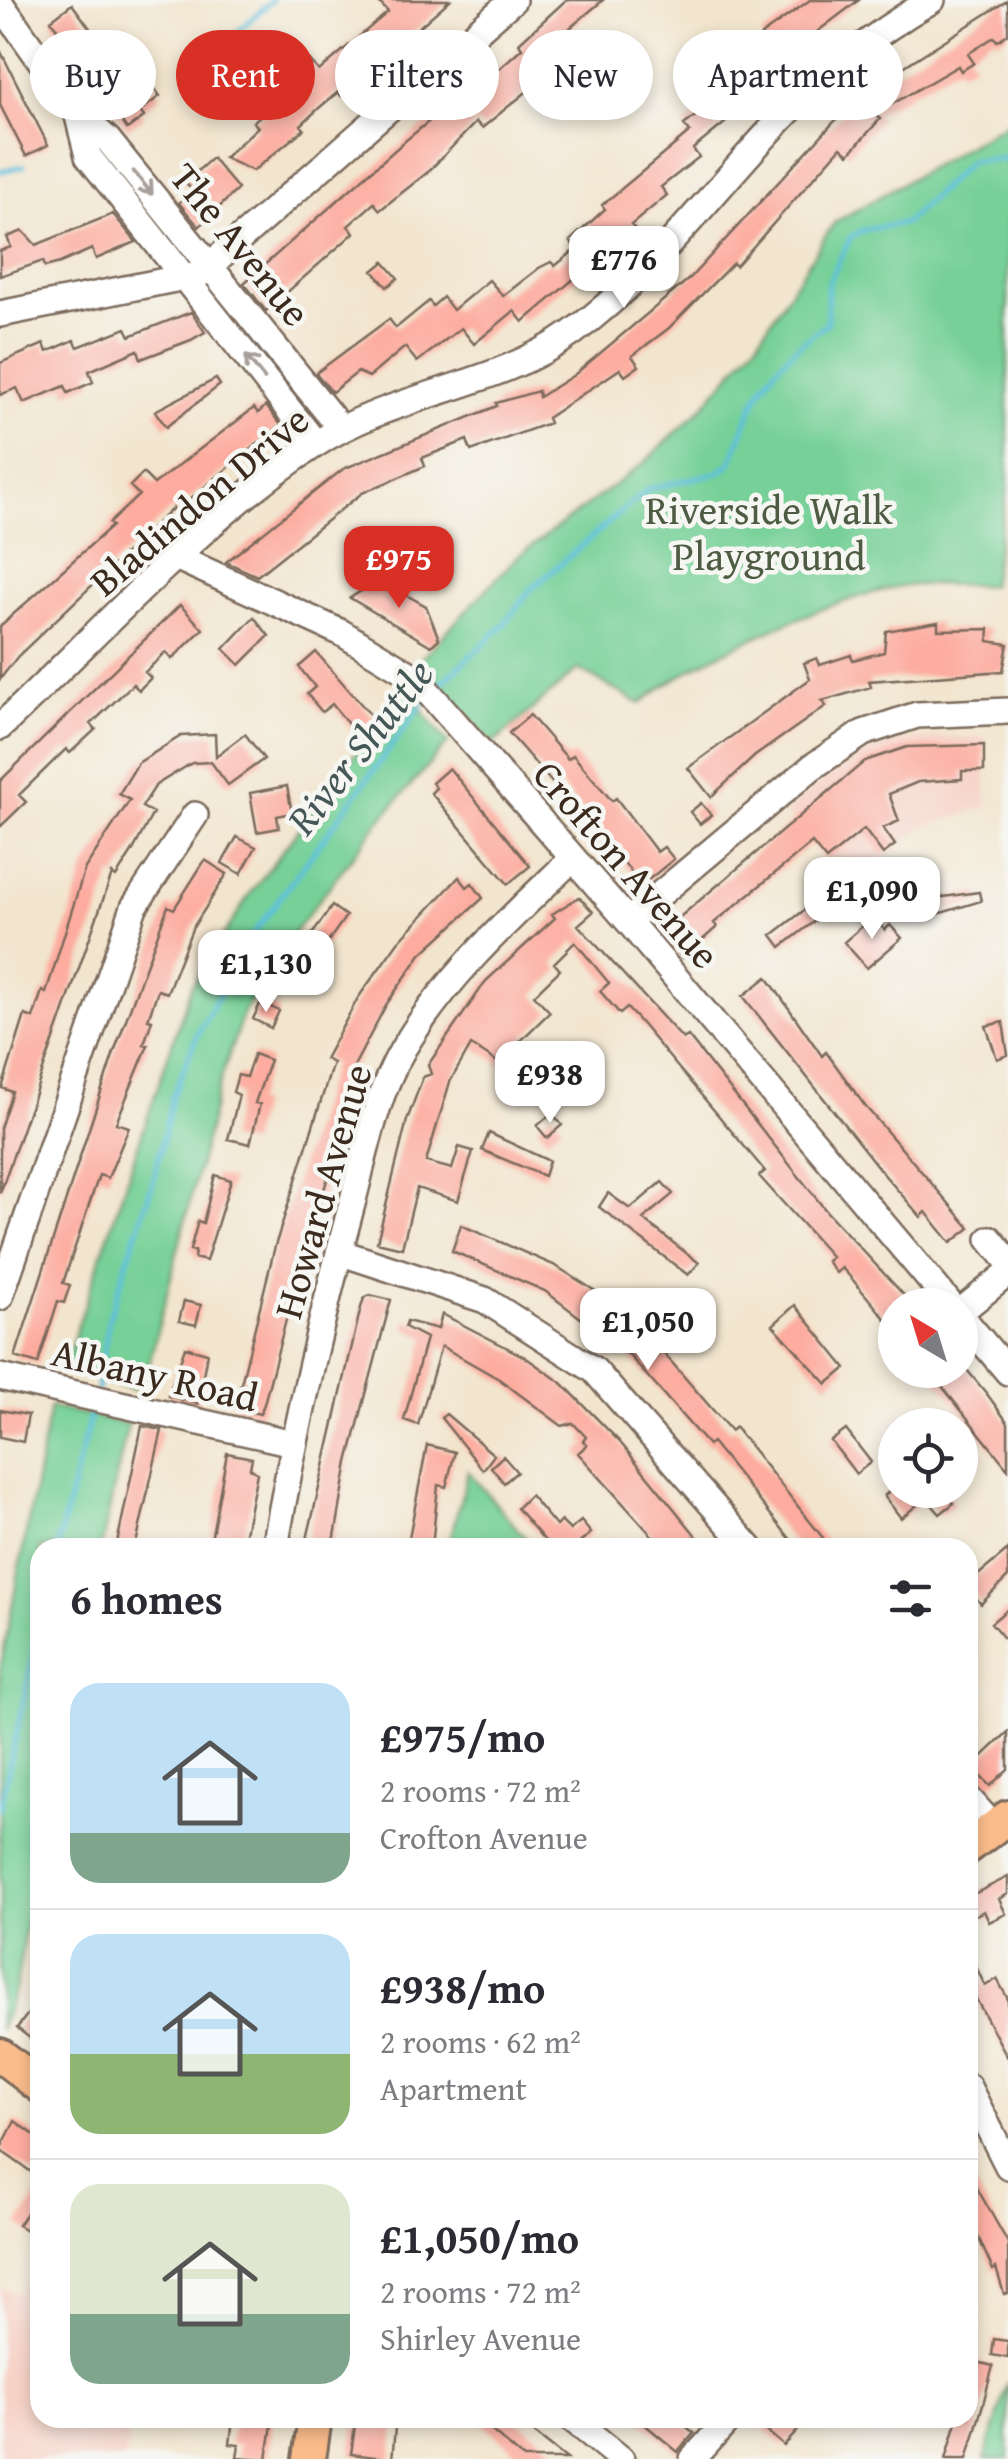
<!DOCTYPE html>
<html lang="en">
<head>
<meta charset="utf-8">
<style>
  :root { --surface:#fff; --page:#f2f2f3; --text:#2b2b33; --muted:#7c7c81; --line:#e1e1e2; --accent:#d93025 }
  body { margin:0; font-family:"Gentium Book Plus",serif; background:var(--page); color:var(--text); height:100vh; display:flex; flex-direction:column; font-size:38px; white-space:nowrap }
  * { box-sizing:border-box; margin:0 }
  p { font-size:32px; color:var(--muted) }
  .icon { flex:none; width:55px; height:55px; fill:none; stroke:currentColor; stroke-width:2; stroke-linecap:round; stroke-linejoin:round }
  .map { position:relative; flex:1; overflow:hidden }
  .details { position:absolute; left:30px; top:1538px; width:948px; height:890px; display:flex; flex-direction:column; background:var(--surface); border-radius:30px; box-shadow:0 5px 15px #0003 }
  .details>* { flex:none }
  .guide { position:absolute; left:30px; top:30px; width:950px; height:90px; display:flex; gap:20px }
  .needle { width:65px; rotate:322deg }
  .buttons { position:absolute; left:878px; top:1288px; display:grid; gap:20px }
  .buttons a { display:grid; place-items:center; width:100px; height:100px; border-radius:50%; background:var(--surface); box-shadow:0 5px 15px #0003; font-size:50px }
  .price { position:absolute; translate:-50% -85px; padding:0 22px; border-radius:20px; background:#fff; color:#222; font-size:32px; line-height:65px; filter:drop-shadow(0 2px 5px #0008) }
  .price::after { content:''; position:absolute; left:50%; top:60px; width:30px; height:22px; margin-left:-15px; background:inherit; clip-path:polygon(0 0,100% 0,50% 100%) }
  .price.on { background:var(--accent); color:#fff }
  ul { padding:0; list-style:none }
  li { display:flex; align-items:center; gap:30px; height:250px; padding:0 40px }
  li+li { border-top:2px solid var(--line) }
  li span { display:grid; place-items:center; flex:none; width:280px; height:200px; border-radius:30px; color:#555 }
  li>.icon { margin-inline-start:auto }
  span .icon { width:120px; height:120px; fill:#fffc; stroke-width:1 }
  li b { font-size:42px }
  h2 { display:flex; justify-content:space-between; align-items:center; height:120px; padding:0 40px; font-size:42px }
  .chip { padding:0 35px; border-radius:45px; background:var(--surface); box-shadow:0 5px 15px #0003; font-size:35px; line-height:90px }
  .chip.on { background:var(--accent); color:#fff }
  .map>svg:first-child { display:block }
  .built { fill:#f7d1c6 }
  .green { fill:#76d097; stroke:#587d5a; stroke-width:2.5 }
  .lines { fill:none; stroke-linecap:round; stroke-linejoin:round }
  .stream { stroke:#5dc0db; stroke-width:5 }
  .building { fill:#fdac9f }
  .minor-casing { stroke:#7b6b5c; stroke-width:30 }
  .major-casing { stroke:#7b6b5c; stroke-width:38 }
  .minor { stroke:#fff; stroke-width:25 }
  .major { stroke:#fabc8b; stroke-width:32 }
  .oneway { stroke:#a79f9a }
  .labels { text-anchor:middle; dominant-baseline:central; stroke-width:9; stroke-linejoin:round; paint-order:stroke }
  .street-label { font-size:40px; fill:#3b2a1e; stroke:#f6f6f2 }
  .park-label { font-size:40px; fill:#4d5c42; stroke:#f6f6f2 }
  .water-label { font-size:42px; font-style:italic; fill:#455757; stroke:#f6f6f2 }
</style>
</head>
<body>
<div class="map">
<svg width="1008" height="2459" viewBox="0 0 1008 2459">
  <rect width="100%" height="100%" fill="#f6f6f2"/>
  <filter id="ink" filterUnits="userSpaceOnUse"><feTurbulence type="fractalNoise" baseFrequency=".01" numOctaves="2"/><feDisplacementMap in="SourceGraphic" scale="20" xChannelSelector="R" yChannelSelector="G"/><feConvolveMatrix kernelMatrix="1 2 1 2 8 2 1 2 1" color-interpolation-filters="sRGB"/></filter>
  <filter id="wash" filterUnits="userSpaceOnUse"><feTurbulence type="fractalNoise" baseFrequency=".0048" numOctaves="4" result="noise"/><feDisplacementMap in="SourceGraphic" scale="40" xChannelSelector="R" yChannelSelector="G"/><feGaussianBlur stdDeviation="2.25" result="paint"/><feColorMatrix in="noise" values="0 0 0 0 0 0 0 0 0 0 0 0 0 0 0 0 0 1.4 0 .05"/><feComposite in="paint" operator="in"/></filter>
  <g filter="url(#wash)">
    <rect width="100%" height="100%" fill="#f2e5ce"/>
    <path class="built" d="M940 737H985L987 807 922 827 848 889 785 812 858 755 899 741Z
      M40 2262V2418H131L125 2459H0V2288L18 2293Z"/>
    <path class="green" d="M1008 122V486L991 585C961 586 927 582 898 587 825 602 696 657 640 704L578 669 493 744 419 661 516 558 644 463 701 409 758 341 834 223Z
      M404 688 448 743 381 819 296 930 244 1011 221 1078 142 1392 63 1370 191 987 250 894Z
      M50 1407 128 1424 101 1547 40 1548V1836L16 1987 0 2030V1670Z
      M468 1471 473 1477 533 1547H448Z
      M1008 2382V2459H985Z"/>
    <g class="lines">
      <path class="stream" d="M193 73 272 0
        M0 171 24 166
        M437 687 502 627 530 590 648 489 720 472 731 463C760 387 760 374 827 323L828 284 850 238 863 230 905 223 970 161 1008 158
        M97 1390 109 1318 153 1182 172 1098 197 1035 249 940 426 699
        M57 1548 93 1405
        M0 1808 40 1626"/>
    </g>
    <g id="blocks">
      <path class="building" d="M377 0H450L341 96 338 92 319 108 301 125 304 129 253 171 224 158 258 127 253 122 291 89 285 81 310 60 319 71 388 12Z
        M566 0H603L570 28 578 37 564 49 558 42 535 62 547 75 482 128 476 122 428 172 380 210 374 203 348 226 354 233 266 311 244 283 405 141 444 109 448 114 522 48 519 43Z
        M810 0H859L781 59 761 35Z
        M1008 0V34L997 41 994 37 968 54 974 63 961 71 958 66 875 114 880 119 849 154 841 147 736 266 733 263 669 328 632 356 639 366 625 376 620 369 547 418 549 423 471 451 467 440 422 458 425 466 362 493 257 576 226 562 343 469 497 406 496 403 538 391 539 397 574 375 690 278 858 96Z
        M72 4 103 46 111 40 141 80 146 76 160 96 140 111 144 117 127 129 51 20Z
        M0 50 48 145 26 156 0 105Z
        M740 50 763 75 721 115 726 122 693 149 699 157 661 187 667 195 631 225 634 228 523 322 514 311 474 344 461 328 417 362 405 347 369 377 358 372 332 392 316 373 389 319 396 328 429 301 433 306 443 297 453 310 489 280 503 296 539 268 551 262 555 266 576 249 570 241 605 209 602 205 690 132 684 125 717 99 704 84Z
        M212 158 238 189 199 227 179 203 191 189 185 182Z
        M113 214 136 242 96 259 92 249 60 263 45 267 43 261 0 276V251L11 247 7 237 23 231 36 245Z
        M384 262 398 278 387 287 373 271Z
        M191 312 205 332 191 340 141 359 138 350 89 371 93 382 68 393 65 386 24 403 17 388 0 395V363L44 344 47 352 74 340 78 347 126 328 130 336Z
        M216 379 220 385 166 427 155 411Z
        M266 406 281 425 175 511 173 508 18 656 0 679V626L112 526 109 523 139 495 130 486 143 473 154 484 254 408 258 413Z
        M379 580 426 606 439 639 431 646 350 598Z
        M180 605 203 629 172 659 166 652 145 672 151 678 139 690 133 684 91 724 96 729 70 753 66 749 19 795 26 802 0 827V781Z
        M254 617 269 636 240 665 224 649Z
        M938 622V630L989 629 988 641 1008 644 1003 671 869 681 871 687 822 701 826 706 755 756 711 797 688 768 810 679 804 663 817 658 820 665 851 655 853 660 884 652 886 631Z
        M316 652 374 719 356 734 332 704 322 712 307 694 315 687 299 667Z
        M530 715 568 759 573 755 612 801 616 798 657 852 664 847 674 859 642 885 558 782 555 786 509 733Z
        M215 734 216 756 245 734 264 759 228 785 211 762 192 763 156 785 142 807 153 813 132 852 116 877 112 874 0 1193V1128L12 1092 2 1088 25 1015 33 1018 42 991 46 993 85 868 130 800 119 794 138 763 181 736Z
        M984 745V771H962V779L918 782 889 794 899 821 883 828 895 845 883 854 864 829 826 860 812 843 714 923 717 927 682 958 662 932 865 761 907 747Z
        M449 768 530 866 508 884 431 793 436 788 432 783Z
        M287 786 292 813 277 816 279 828 257 832 250 793Z
        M701 803 711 815 700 824 690 812Z
        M237 837 256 847 241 874 222 863Z
        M205 860 227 874 192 929 167 993 158 990 148 1019 152 1020 144 1044 148 1045 116 1123 129 1127 108 1178 99 1175 63 1283 70 1285 64 1303 58 1301 38 1364 15 1357 114 1052 168 906 174 909Z
        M459 877 467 887 472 883 483 898 421 954 386 1005 352 1070 358 1077 294 1289 264 1404 260 1414 235 1408 275 1246 333 1063 325 1059 358 998 398 942Z
        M979 892 981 901 928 917 922 900Z
        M579 897 593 912 578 925 683 1039 688 1036 827 1212 913 1305H895V1330L852 1279 842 1268 836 1273 827 1261 832 1257 759 1176 765 1171 639 1021 627 1008 620 1014 600 991 609 983 575 942 554 963 560 970 534 995 550 1012 515 1046 505 1067 471 1045 450 1082 426 1162 452 1169 459 1147 473 1151 458 1201 417 1188 402 1248 377 1242 407 1120 423 1077 431 1074 428 1065 486 981 555 918 552 914Z
        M811 905 820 917 781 947 772 935Z
        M332 906 346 916 325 946 311 936Z
        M873 917 885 930 890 925 902 938 867 968 844 942Z
        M767 977 822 1056 826 1052 865 1106 970 1228 951 1243 926 1212 921 1217 881 1171 743 996Z
        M261 1002 279 1011 271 1028 253 1019Z
        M1003 1022 1008 1055 997 1059 986 1026Z
        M254 1054 270 1060 255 1103 260 1104 250 1144 228 1139 239 1095 233 1092 238 1075 246 1077Z
        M552 1113 562 1125 547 1138 537 1126Z
        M489 1133 549 1161 544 1176 482 1150Z
        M215 1175 231 1180 206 1261 194 1258 195 1251 190 1250 198 1221 203 1223Z
        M662 1182 673 1194 643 1219 699 1263 688 1275 599 1207 608 1193 630 1209Z
        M461 1225 556 1266 603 1296 654 1342 731 1431 735 1427 831 1548H790L792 1541 712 1442 708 1445 627 1353 545 1291 452 1251Z
        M370 1295 391 1300 348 1462 333 1548H305L360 1311 364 1298Z
        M184 1301 201 1305 196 1325 179 1321Z
        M795 1305 846 1368 827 1384 773 1325Z
        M442 1314 525 1357 562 1383 619 1441 706 1548H663L578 1453 587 1445 583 1441 586 1437 573 1423 562 1426 499 1379 441 1346 418 1425 404 1420 426 1338 405 1327 407 1321 438 1329Z
        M185 1347 207 1353 198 1404 168 1396Z
        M929 1370H967L987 1394 1008 1423V1469Z
        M0 1410 28 1415 23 1442 0 1437Z
        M446 1414 494 1455 483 1470 441 1418Z
        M142 1426 162 1430 135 1548H116Z
        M846 1430 871 1462 856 1474 831 1441Z
        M427 1445 455 1452 446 1487 438 1485 432 1548H407Z
        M227 1453 252 1458 250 1468 257 1473 242 1548H213L211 1540Z
        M503 1456 517 1472 504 1483 491 1467Z
        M891 1490H943L954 1503 940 1514 926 1498 901 1518 884 1496Z
        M530 1495 556 1526 561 1521 570 1530 581 1521 591 1533 574 1548H551L517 1508Z
        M1008 1550V1577L981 1604 968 1588V1565L977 1576Z
        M1008 1609V1643L991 1623Z
        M1008 1732V1769L990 1786 971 1767Z
        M1008 1877V1894L999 1899 1006 1914 989 1922 984 1911 968 1919V1897Z
        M968 1949 985 1986 997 1979 1008 1999V2058L968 1984Z
        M40 1998V2046L17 2028Z
        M15 2121 40 2139V2178L0 2150Z
        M968 2172 1008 2243V2293L1004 2294 996 2268 993 2270 968 2214Z
        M40 2192V2239L18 2225Z
        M994 2339 1008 2341V2358L992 2355Z
        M973 2361 993 2366 983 2404 967 2459H946L958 2418H968V2382Z
        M233 2418H273L267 2459 237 2457 239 2445 230 2444Z
        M356 2418H396L392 2459 351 2454Z
        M477 2418H515L567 2459H524Z
        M637 2418H676L694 2433 678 2452Z
        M770 2418H809L784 2446 762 2427Z"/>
    </g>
  </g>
  <g filter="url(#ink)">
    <use href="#blocks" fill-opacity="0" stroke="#7b6b5c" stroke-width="2.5"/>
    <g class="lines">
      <g class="minor-casing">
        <path id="minor" d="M0 3 77 112 108 140 341 429
          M77 112 88 156 316 444
          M0 314 200 274 513 0
          M178 558 342 633 416 678 628 921 951 1305
          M0 727C100 633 201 519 316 444 393 393 496 388 572 333 649 277 704 202 768 133 815 81 871 35 932 0
          M628 921 812 767 863 733 917 715 1008 711
          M990 1239 1008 1261
          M339 1252 485 1300 594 1370 750 1548
          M0 1297 134 907 195 815
          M960 1312 1008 1273
          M960 1315 1008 1372
          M0 1377 293 1443
          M275 1548C295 1430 322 1315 353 1200 366 1150 376 1095 403 1049 447 975 511 918 573 858
          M968 1798 995 1828
          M968 2087 1008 2166
          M571 2418 621 2459
          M693 2459 730 2418"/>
      </g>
      <g class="major-casing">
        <path id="major" d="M968 1847 1008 1817
          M0 2055 40 2086
          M309 2459 315 2418"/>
      </g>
      <use href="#minor" class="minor"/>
      <use href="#major" class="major"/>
    </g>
    <defs><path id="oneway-shaft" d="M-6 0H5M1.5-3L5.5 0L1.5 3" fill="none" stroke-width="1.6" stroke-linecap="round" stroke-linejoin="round" transform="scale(2.5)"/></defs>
    <g class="oneway">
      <use href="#oneway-shaft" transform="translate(143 183) rotate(51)"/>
      <use href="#oneway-shaft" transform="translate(255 367) rotate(-129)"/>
    </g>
  </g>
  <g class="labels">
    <g class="street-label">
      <text transform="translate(241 244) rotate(51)">The Avenue</text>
      <text transform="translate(199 500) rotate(-40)">Bladindon Drive</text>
      <text transform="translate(627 864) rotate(49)">Crofton Avenue</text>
      <text transform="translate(322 1191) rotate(-74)">Howard Avenue</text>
      <text transform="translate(155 1374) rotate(13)">Albany Road</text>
    </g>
    <g class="park-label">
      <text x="769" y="509">Riverside Walk<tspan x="769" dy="46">Playground</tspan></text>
    </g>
    <g class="water-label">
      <text transform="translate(359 746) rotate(-52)">River Shuttle</text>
    </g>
  </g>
</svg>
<div class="buttons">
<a><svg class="needle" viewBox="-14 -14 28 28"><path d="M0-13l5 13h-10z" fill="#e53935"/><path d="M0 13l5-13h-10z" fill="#7c7c81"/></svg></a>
<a><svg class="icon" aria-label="locate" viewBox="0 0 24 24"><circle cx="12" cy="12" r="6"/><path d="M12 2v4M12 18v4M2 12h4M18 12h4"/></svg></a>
</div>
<b class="price" style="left:624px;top:311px">£776</b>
<b class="price on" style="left:399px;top:611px">£975</b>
<b class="price" style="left:872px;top:942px">£1,090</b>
<b class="price" style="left:266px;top:1015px">£1,130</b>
<b class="price" style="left:550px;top:1126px">£938</b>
<b class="price" style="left:648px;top:1373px">£1,050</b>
<div class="guide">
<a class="chip">Buy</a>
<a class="chip on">Rent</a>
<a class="chip">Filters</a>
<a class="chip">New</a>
<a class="chip">Apartment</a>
</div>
<section class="details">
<h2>6 homes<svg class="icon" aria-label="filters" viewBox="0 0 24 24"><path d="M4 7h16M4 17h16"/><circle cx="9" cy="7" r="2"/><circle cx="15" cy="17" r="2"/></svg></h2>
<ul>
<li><span style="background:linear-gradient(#bfe0f5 75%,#7fa58c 0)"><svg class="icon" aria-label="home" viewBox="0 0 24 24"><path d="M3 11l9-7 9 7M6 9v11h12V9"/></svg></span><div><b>£975/mo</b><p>2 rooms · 72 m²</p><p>Crofton Avenue</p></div></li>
<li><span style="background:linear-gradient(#bfe0f5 60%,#8fb573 0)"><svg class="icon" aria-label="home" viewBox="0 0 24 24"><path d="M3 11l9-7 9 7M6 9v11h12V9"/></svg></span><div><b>£938/mo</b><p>2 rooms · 62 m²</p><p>Apartment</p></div></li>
<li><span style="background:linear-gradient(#dfe7d0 65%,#7fa58c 0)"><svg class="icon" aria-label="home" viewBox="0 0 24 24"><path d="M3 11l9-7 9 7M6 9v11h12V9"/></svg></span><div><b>£1,050/mo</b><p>2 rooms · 72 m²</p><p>Shirley Avenue</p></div></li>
</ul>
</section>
</div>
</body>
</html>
